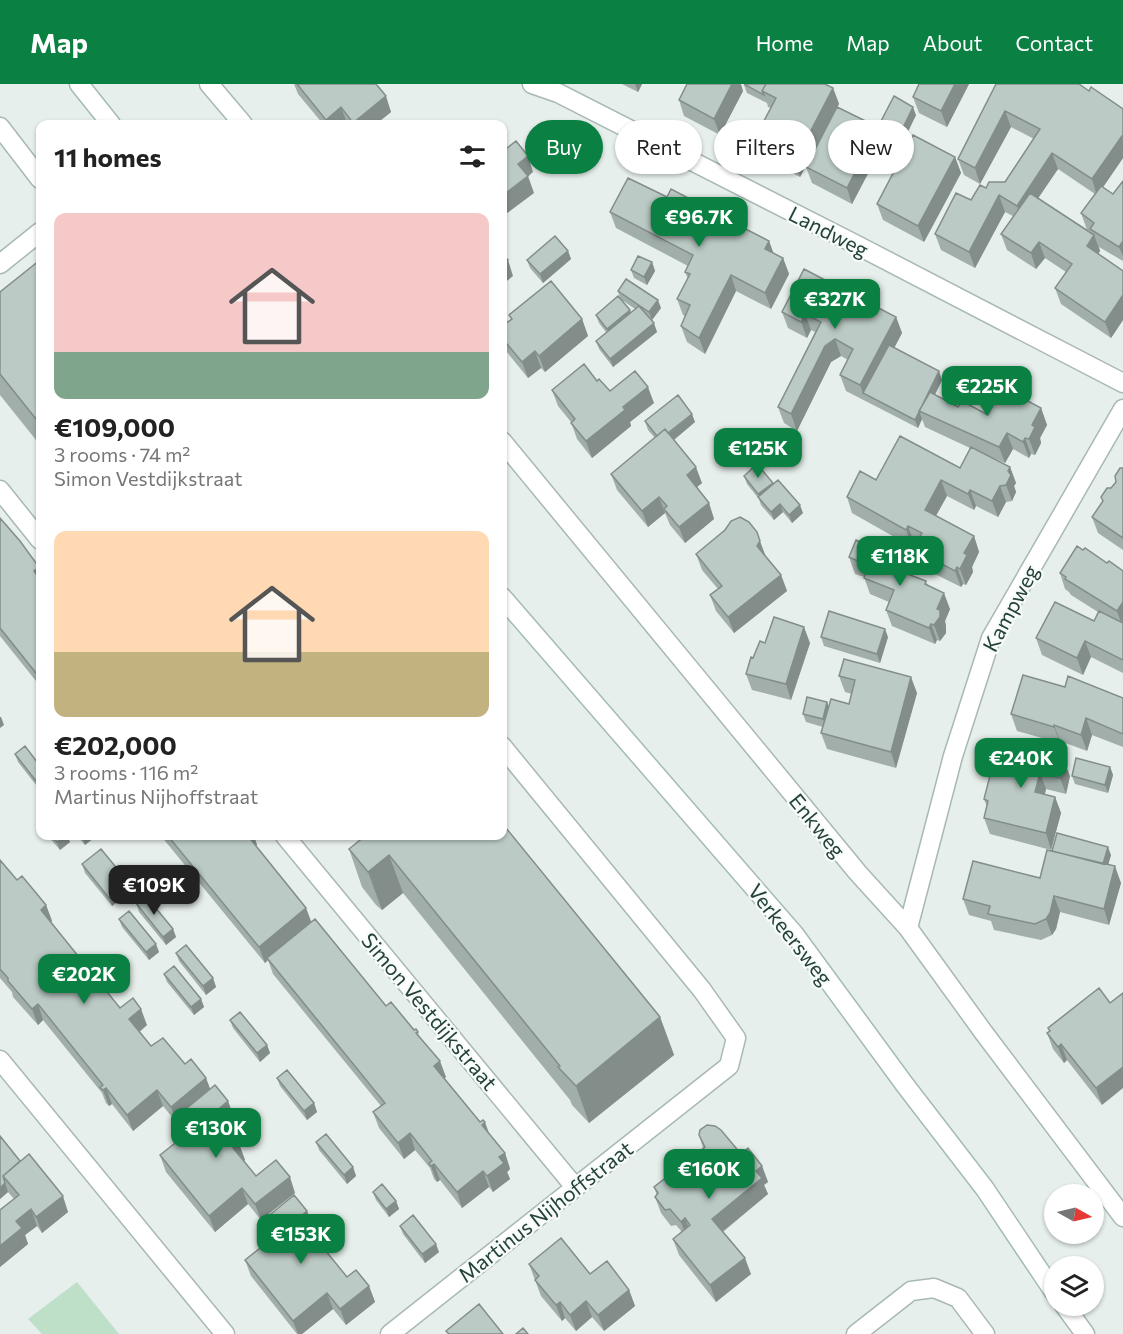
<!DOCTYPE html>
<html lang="en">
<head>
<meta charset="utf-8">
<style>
  :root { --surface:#fff; --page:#f6f6f6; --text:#222; --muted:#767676; --accent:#0b8043 }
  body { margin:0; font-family:Commissioner,sans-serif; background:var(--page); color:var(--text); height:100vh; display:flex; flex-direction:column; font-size:22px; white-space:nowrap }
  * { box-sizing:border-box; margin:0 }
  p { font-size:20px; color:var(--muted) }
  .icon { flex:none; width:33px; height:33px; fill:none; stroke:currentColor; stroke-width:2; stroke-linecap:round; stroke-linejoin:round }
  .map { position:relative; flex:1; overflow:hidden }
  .drawer { position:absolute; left:36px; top:36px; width:471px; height:720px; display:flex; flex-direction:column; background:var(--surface); border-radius:12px; box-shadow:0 2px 4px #0004 }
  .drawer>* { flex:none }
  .top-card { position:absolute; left:525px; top:36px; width:507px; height:54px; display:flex; gap:12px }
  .needle { width:39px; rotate:98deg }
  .tools { position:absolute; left:1044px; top:1100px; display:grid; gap:12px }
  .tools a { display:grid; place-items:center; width:60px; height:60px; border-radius:50%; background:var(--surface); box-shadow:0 2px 4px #0004; font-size:30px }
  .price { position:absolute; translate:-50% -51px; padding:0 14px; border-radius:12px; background:var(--accent); color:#fff; font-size:20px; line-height:39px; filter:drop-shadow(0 2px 3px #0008) }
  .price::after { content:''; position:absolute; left:50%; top:36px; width:18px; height:14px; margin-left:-9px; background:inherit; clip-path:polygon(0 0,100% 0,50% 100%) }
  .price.current { background:#222; color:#fff }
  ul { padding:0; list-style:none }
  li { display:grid; align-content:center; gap:12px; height:318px; padding:0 18px }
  li span { display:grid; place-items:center; height:186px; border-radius:12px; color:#555 }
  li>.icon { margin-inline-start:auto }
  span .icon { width:108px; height:108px; fill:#fffc; stroke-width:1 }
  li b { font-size:26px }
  h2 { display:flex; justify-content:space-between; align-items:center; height:72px; padding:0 18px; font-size:26px }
  .chip { padding:0 21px; border-radius:27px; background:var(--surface); box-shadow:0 2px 4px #0004; font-size:21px; line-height:54px }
  .chip.current { background:var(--accent); color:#fff }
  header { display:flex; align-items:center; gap:36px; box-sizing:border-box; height:84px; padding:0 30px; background:var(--accent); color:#fff }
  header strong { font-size:28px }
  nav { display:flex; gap:33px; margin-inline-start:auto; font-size:21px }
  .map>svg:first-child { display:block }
  .green { fill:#bfe0c8 }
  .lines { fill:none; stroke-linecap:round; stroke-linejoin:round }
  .minor-casing { stroke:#a8b8b2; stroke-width:21 }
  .secondary-casing { stroke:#a4bbb3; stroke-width:21 }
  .minor { stroke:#fff; stroke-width:18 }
  .secondary { stroke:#fff; stroke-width:18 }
  .wall { fill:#a1aea9; fill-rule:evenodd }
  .shaded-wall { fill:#838d89 }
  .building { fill:#bbcac4; stroke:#838d89; stroke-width:1.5 }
  .labels { text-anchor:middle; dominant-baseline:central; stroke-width:4.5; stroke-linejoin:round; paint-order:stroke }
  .street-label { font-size:21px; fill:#24423a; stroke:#f7fbf9 }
</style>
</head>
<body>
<header>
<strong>Map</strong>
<nav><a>Home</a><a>Map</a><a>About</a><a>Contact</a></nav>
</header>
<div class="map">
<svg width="1123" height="1250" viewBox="0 0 1123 1250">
  <rect width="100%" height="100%" fill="#e6efeb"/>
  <path class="green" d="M77 1198 119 1250H42L28 1235Z"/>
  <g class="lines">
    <g class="minor-casing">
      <path id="minor" d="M209 0 243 40
        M532 0 558 9 851 158 1123 299
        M0 43 40 95
        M0 180 40 148
        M502 357 858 789 908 844 984 949 1123 1133
        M0 406 40 456
        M285 752 575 1103
        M908 844 953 672 991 554 1123 325
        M0 976 225 1250
        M390 1250 729 982 736 954 702 906 502 662
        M856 1250 911 1207 934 1204 958 1214 985 1250"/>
    </g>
    <g class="secondary-casing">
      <path id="secondary" d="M79 0 111 40
        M502 513 795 851 905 1001 985 1105 1054 1208
        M1064 1221 1085 1250"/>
    </g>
    <use href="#minor" class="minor"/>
    <use href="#secondary" class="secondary"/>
  </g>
  <path class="wall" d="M294 0H376L391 28 376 40H348L347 39 346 40H323L298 10Z
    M622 0H642L638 8Z
    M969 0 947 43 919 29 913 13Z
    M996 0 1089 7 1123 25V74L1103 103 1113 110 1123 97V177L1099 163 1100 167 1098 170 1123 187V236L1111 254 1061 220 1055 204 1066 188 1045 174 1036 185 1007 166 1001 150 1013 132 1005 128 975 184 941 166 935 150 986 104 1005 98 1034 55 1011 43 980 100 964 91 958 75ZM1058 85 1095 110 1081 129 1087 146 1091 148 1038 114Z
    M744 1 833 4 839 20 837 23 878 43 916 31 901 62 881 52 884 59 852 120 812 99 806 83 837 23 800 93 759 72 754 56 771 24 768 23 767 19 747 9Z
    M743 7 720 51 684 32 679 16Z
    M955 73 961 89 924 158 883 136 877 120Z
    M610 128 703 132 730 147 769 157 773 169 783 174 789 190 771 225 736 207 705 270 687 258 681 242 685 232 683 231 677 215 688 195 685 188 688 182 616 144Z
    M568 167 571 175 543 199 530 184 527 176Z
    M40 176V361L0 311V208Z
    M652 178 655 187 647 201 634 194 631 186Z
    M618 207 661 224 652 236 657 248 613 283 599 265 596 257 606 248 599 239 596 231 620 215ZM622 216 635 225 631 229Z
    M782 228 896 233 902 249 894 264 942 296 935 311 958 323 988 331 1041 324 1047 341 1040 354 1041 359 1035 371 1031 370 1029 374 1013 365 1005 379 986 371 1010 383 1016 399 1014 402 1016 408 1012 417 1006 418 998 433 976 422 974 426 947 412 936 432 974 452 979 468 972 483 973 488 966 501 963 500 961 503 919 482 913 465 917 459 914 458 912 463 852 429 847 413 876 396 960 384 970 364 925 343 922 335 918 344 846 307 840 291 848 276 841 272 831 278 797 347 784 339 778 323 815 248 811 246 807 254 788 244Z
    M509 231 582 235 588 252 545 288 541 284 528 294 502 262V242L511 235Z
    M597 297 610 307 654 319 630 338 631 342 592 374 577 355 571 338 558 322 552 306Z
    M645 337 695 338 674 356 702 399 697 403 709 419 714 435 685 459 670 441 665 429 648 443 617 406 611 390 655 354 648 346Z
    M1123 384V466L1098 449 1092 433 1116 398Z
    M744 392 773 400 803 429 792 439 783 428 774 436 761 421 759 415 747 400Z
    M0 434 40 486V602L0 552Z
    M1083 466 1123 487V589L1091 573 1083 591 1042 571 1036 554 1094 537 1098 528 1071 511 1069 508 1065 505 1060 489Z
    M883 467 884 471 897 486 926 497 928 502 950 525 945 537 946 542V549L940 557 937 556 935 560 892 542 886 526 889 518 870 510 864 493 855 490 849 473Z
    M696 470 766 473 781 491 787 507 734 549 716 527 710 511 718 505 702 486Z
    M821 553H888L880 579 824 562Z
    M765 559H810L791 616 752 606 746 590 753 574Z
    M839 592 917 609 896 684 827 665 821 649 823 643 806 638 803 630 849 620 852 610 845 608Z
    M1065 603 1123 614V663L1092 651 1087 667 1060 657V659L1017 647 1011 630Z
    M15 670 40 682V706L18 678Z
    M994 676 1070 692 1066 710 1046 705 1045 710 1055 713 1061 729 1051 766 990 750 984 734 987 723 984 715Z
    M1110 683 1113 691 1108 709 1075 700 1072 692Z
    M48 752H67L70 758 60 766Z
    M77 752H94L95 753 85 761Z
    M161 752H254L257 761 256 762 306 824 311 838 386 922 418 948 419 953 446 993 444 994 505 1069 510 1085 507 1088 510 1095 493 1108 489 1103 462 1124 440 1096 437 1098 434 1095 430 1084 415 1066 404 1075 379 1044 373 1028 381 1022 273 890 268 876 265 879Z
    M356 752H502L660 933 674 971 589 1039 572 1021 570 1016 403 809 382 826 376 821 362 803 349 765 360 756Z
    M1052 767 1111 771 1108 781 1121 799 1109 841 1060 828 1056 845 1052 851 1041 856 994 846 991 837 969 831 963 815 1040 794Z
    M0 776 17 796 46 821 52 837 51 838 120 924 147 941 139 948 151 962 185 980 206 994 210 1005 228 1017 234 1034 224 1042 239 1060 245 1076 244 1077 256 1092 295 1109 261 1136 248 1120 215 1148 166 1088 160 1071 189 1048 187 1045 183 1034 177 1039 163 1022 133 1047 112 1020 109 1022 106 1019 102 1009 43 936 38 941 13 913 12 908 0 894Z
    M82 780 131 807 112 822 85 789Z
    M136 819 173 845 176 853 166 861 139 828Z
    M119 835 159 868 149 876 122 843Z
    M176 869 213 894 216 903 206 911 179 877Z
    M164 890 201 915 204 923 194 931 167 898Z
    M1099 904 1102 1021 1067 976 1064 979 1053 965 1047 949 1050 947 1048 944Z
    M230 936 267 961 270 969 260 978 233 944Z
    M277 994 314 1019 317 1028 307 1036 280 1002Z
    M699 1051 741 1070 762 1082 768 1098 764 1101 768 1110 723 1148 751 1190 716 1218 679 1171 673 1155 682 1148 676 1141 671 1142 661 1129 655 1113 657 1111 654 1103 703 1064Z
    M0 1052 20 1077 68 1128 42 1149 37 1142 25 1151 28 1160 0 1183V1126L14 1115 8 1108 0 1115Z
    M316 1058 353 1083 356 1092 347 1100 319 1066Z
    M373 1108 396 1117 399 1125 389 1133 376 1116Z
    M307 1127 313 1143 309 1146 347 1193 369 1202 375 1218 346 1241 333 1225 302 1250H297L251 1192 245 1176 274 1153 272 1150 266 1134Z
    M400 1142 439 1168 425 1179 403 1150Z
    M529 1180 590 1190 629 1206 635 1222 604 1247 592 1233 576 1247 565 1234 562 1237 541 1212Z"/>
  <path class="shaded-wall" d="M635 0H642L638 8Z
    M732 0H741L743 7 720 51 714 35Z
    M955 0H969L947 43 941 27Z
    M833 4 839 20 800 93 795 77Z
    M386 12 391 28 376 40H354L353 39Z
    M341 23 347 39 346 40H328L326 36Z
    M913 23 916 31 901 62 898 54Z
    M1005 27 1011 43 980 100 975 84Z
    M878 43 884 59 852 120 847 104Z
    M1122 52 1123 56V74L1097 112 1092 95Z
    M1052 69 1058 85 1022 138 1017 122Z
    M528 72 533 88 524 96 518 80Z
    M955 73 961 89 924 158 918 142Z
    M528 92 534 109 502 133V112Z
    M999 111 1005 128 975 184 969 168Z
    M698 119 704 135 694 127Z
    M1094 151 1100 167 1093 178 1087 162Z
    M769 157 775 173 765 165Z
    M1123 157V172L1119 163Z
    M1039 158 1045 174 1036 185 1031 169Z
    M568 167 571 175 543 199 540 190Z
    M783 174 789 190 771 225 765 209Z
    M508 176 513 192 502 201V180Z
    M652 178 655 187 647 201 644 193Z
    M731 191 736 207 705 270 699 254Z
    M1123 211V236L1111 254 1105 238Z
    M658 216 661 224 652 236 649 228Z
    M630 226 633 234 610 253 607 245Z
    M805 230 811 246 807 254 801 238Z
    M896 233 902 249 869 312 863 309 860 301Z
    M582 235 588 252 545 288 539 272Z
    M654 239 657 248 613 283 610 275Z
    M835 255 841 272 831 278 797 347 791 330 825 262Z
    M535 267 541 284 528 294 522 278Z
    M939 287 942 296 925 330 919 327 922 335 918 344 915 336Z
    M648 303 654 319 630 338 631 342 592 374 586 357 623 323Z
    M1041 324 1047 341 1040 354 1041 359 1035 371 1029 355 1032 341Z
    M692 330 695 338 664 364 661 356Z
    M1007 349 1013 365 1005 379 999 363Z
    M1025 354 1031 370 1029 374 1023 358Z
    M696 383 702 399 692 407 687 391Z
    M1010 383 1016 399 1014 402 1016 408 1012 417 1006 401 1008 387Z
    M941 396 947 412 930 442 925 426Z
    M773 399 776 407 760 416 758 410Z
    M1000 402 1006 418 998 433 992 417Z
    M970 406 976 422 974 426 968 410Z
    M659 413 665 429 648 443 642 427Z
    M709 419 714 435 685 459 679 443Z
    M780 420 783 428 774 436 771 428Z
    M800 421 803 429 792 439 789 431Z
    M908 442 914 458 912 463 906 446Z
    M974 452 979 468 972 483 973 488 966 501 960 485 964 469Z
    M760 457 766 473 763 478 757 462Z
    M893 474 899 491 889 483Z
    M39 483 40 486V503L34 487Z
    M957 483 963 500 961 503 955 487Z
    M781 491 787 507 734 549 728 533Z
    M944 509 950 525 945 537 946 542V549L940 557 934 541 937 525Z
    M1123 518V544L1117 527Z
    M931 540 937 556 935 560 929 544Z
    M804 543 810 559 791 616 786 600Z
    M885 545 888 553 880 579 877 570Z
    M1085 557 1091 573 1083 591 1077 574Z
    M911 593 917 609 896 684 891 668Z
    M827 618 830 626 826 643 823 635Z
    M0 633H1L4 641 0 644Z
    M1086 634 1092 651 1087 667 1081 651Z
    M1054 641 1060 657V659L1054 643Z
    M1064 676 1070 692 1066 710 1060 694Z
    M1110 683 1113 691 1108 709 1105 701Z
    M1040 689 1046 705 1041 724 1035 708Z
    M1055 713 1061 729 1051 766 1046 749Z
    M65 752H67L70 758 60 766 57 758Z
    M84 752H94L95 753 85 761 82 753Z
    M247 752H254L257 761 252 765Z
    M1108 763 1111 771 1104 795 1101 786Z
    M389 771 403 809 382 826 368 788Z
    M1115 782 1121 799 1109 841 1104 825Z
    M128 798 131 807 112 822 109 814Z
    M1054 812 1060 828 1056 845 1052 851 1046 835Z
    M46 821 52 837 47 842 41 826Z
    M306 824 312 840 267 874 268 876 265 879 259 863Z
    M173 845 176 853 166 861 163 853Z
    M156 860 159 868 149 876 146 868Z
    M213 894 216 903 206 911 203 902Z
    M201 915 204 923 194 931 191 923Z
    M38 920 43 936 38 941 32 925Z
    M141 925 147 941 135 952 129 935Z
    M660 933 674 971 589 1039 576 1002Z
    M1061 960 1067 976 1064 979 1058 963Z
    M267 961 270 969 260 978 257 969Z
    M440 977 446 993 440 998 434 982Z
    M1123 983V1004L1102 1021 1096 1004Z
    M206 994 212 1010 181 1029 183 1034 177 1039 171 1023Z
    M106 1004 112 1020 109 1022 103 1006Z
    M157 1006 163 1022 133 1047 127 1031Z
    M228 1017 234 1034 220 1045 214 1029Z
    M314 1019 317 1028 307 1036 304 1027Z
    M485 1038 491 1055 482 1041Z
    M410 1049 415 1066 404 1075 398 1059Z
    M239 1060 245 1076 239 1080 233 1064Z
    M505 1069 510 1085 507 1088 510 1095 493 1108 487 1092 499 1073Z
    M434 1080 440 1096 437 1098 431 1082Z
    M762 1082 768 1098 764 1101 768 1110 718 1151 712 1135 756 1087Z
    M353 1083 356 1092 347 1100 344 1091Z
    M483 1087 489 1103 462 1124 457 1108Z
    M290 1093 295 1109 261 1136 255 1120Z
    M5 1099 8 1108 0 1115V1104Z
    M242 1104 248 1120 215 1148 209 1132Z
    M63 1112 68 1128 42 1149 36 1133Z
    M396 1117 399 1125 389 1133 386 1125Z
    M31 1125 37 1142 25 1151 28 1160 0 1183V1162L16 1137Z
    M307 1127 313 1143 305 1150 299 1134Z
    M685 1134 691 1150 687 1154 681 1138Z
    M436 1160 439 1168 425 1179 422 1170Z
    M745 1174 751 1190 716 1218 710 1201Z
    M369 1202 375 1218 346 1241 340 1225Z
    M629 1206 635 1222 604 1247 598 1231Z
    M327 1209 333 1225 302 1250H298L293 1237Z
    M586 1217 592 1233 576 1247 570 1231Z
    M560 1218 565 1234 562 1237 556 1221Z"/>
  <path class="building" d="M297 0H376L386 12 353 39 341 23 326 36Z
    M687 0H732L714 35 679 16Z
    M744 0H766L762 7 764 11Z
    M766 0H825L833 4 795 77 754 56 776 14 762 7Z
    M919 0H955L941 27 913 13Z
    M996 0H1079L1089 7 1091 3 1123 25V53L1122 52 1092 95 1052 69 1017 122 999 111 969 168 935 150 956 109 971 116 980 101 986 104 989 98H1005L1040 45 1005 27 975 84 958 75Z
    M894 12 913 23 898 54 878 43Z
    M837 23 878 43 847 104 806 83Z
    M913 51 955 73 918 142 877 120Z
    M516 57 528 72 518 80 528 92 502 112V68Z
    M628 94 667 113 671 105 698 119 694 127 730 147 734 139 769 157 765 165 783 174 765 209 731 191 699 254 681 242 690 221 677 215 690 190 685 188 693 171 610 128Z
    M1123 97V157L1119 163 1090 145 1094 139 1081 129 1101 102 1113 110Z
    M1030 109 1094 151 1087 162 1123 187V211L1105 238 1055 204 1072 180 1039 158 1031 169 1001 150Z
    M555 152 568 167 540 190 527 176Z
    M502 170 508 176 502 180Z
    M638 172 652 178 644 193 631 186Z
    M40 176V340L0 290V208Z
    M804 185 896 233 860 301 840 291 853 265 835 255 825 262 791 330 778 323 821 238 805 230 801 238 782 228Z
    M626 195 658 216 649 228 618 207Z
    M551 197 582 235 539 272 535 267 522 278 502 254V242L512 235 509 231Z
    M618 212 630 226 607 245 596 231Z
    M639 222 654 239 610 275 596 257Z
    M889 261 939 287 915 336 863 309Z
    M584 280 597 297 599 295 610 307 635 287 648 303 623 323 625 326 586 357 571 339 575 335 552 306Z
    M1002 303 1041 324 1032 341 1035 343 1029 355 1025 354 1023 358 1007 349 999 363 919 327 930 308 958 323 962 317 988 331Z
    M678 311 692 330 668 349 665 345 657 352 645 337Z
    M665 345 696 383 687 391 709 419 679 443 664 425 667 422 659 413 642 427 611 390Z
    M900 352 960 384 971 363 1010 383 1008 387 1011 391 1006 401 1000 402 992 417 970 406 968 410 941 396 925 426 974 452 964 469 967 471 960 485 957 483 955 487 913 465 922 449 908 442 906 446 847 413 860 387 876 396Z
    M757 380 773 399 758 410 744 392Z
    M1120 384H1123V454L1092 433 1103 417 1101 413 1107 404H1111L1116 398 1115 392Z
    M778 396 800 421 789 431 780 420 771 428 758 413Z
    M740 433 749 438 757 448 760 457 757 462 781 491 728 533 710 511 722 502 696 470 725 446 731 437Z
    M0 434 20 457 39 483 34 487 40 496V594L0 544Z
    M856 456 883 467 882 470 893 474 889 483 926 497 925 500 944 509 937 525 940 526V533L934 541 931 540 929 544 886 526 894 506 864 494 869 482 849 473Z
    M1077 462 1083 466 1085 464 1107 479 1109 477 1123 487V518L1117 527 1065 495 1066 493 1060 489Z
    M1055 518 1094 537 1099 527 1123 539V576L1085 557 1077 574 1036 554Z
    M829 527 885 545 877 570 821 553Z
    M774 533 804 543 786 600 746 590 751 573 753 574 760 557 765 559Z
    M844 575 911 593 891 668 821 649 831 615 849 620 855 596 839 592Z
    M1023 591 1065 603 1068 592 1123 614V650L1086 634 1081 651 1054 641V643L1011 630Z
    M807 613 827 618 823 635 803 630Z
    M1003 660 1064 676 1060 694 1040 689 1035 708 1055 713 1046 749 984 734 988 717 984 715 994 676 999 677Z
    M25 662 40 682V702L15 670Z
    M1076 674 1110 683 1105 701 1072 692Z
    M502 739 660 933 576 1002 558 983 560 982 389 771 368 788 349 765 365 752H502Z
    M1057 749 1108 763 1103 780 1052 767Z
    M52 752H65L57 758Z
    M168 752H248L306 824 259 863Z
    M101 765 128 798 109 814 82 780Z
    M1047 766 1115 782 1104 825 1054 812 1050 829 1046 835 1035 840 988 830 990 822 963 815 973 777 1040 794Z
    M0 776 17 796 22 792 46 821 41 826 120 924 133 914 141 925 129 935 151 962 163 954 185 980 191 975 206 994 171 1023 157 1006 127 1031 106 1004 103 1006 100 1003 103 1001 38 920 32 925 8 897V894L0 885Z
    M145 811 173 845 163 853 136 819Z
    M129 827 156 860 146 868 119 835Z
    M315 835 386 922 391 918 414 946 416 945 418 948 416 949 440 977 434 982 480 1038 483 1036 485 1038 482 1041 505 1069 499 1073 504 1079 487 1092 483 1087 457 1108 434 1080 431 1082 429 1079 432 1077 410 1049 398 1059 373 1028 385 1019 267 874Z
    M186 861 213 894 203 902 176 869Z
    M174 882 201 915 191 923 164 890Z
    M1099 904 1110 919 1123 909V983L1096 1004 1061 960 1058 963 1047 949 1050 947 1048 944Z
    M240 928 267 961 257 969 230 936Z
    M287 986 314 1019 304 1027 277 994Z
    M215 1001 228 1017 214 1029 239 1060 233 1064 256 1092 276 1076 290 1093 255 1120 242 1104 209 1132 160 1071 194 1044 181 1029Z
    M707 1041 715 1042 721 1046 741 1070 748 1064 762 1082 756 1087 762 1094 712 1135 745 1174 710 1201 673 1155 690 1141 685 1134 681 1138 670 1125 665 1126 655 1113 658 1109 654 1103 705 1063 699 1051 700 1046Z
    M326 1050 353 1083 344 1091 316 1058Z
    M0 1052 20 1077 3 1092 5 1099 0 1104Z
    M29 1070 63 1112 36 1133 31 1125 16 1137 22 1144 0 1162V1126L19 1111 3 1092Z
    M382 1100 396 1117 386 1125 373 1108Z
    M294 1111 307 1127 299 1134 347 1193 356 1186 369 1202 340 1225 327 1209 293 1237 245 1176 279 1149 266 1134Z
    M413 1131 436 1160 422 1170 400 1142Z
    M561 1154 590 1190 607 1177 629 1206 598 1231 586 1217 570 1231 560 1218 556 1221 535 1196 539 1192 529 1180Z
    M479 1220 503 1250H449L446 1247Z
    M523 1244 528 1250H516Z"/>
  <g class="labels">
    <g class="street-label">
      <text transform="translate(829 147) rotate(27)">Landweg</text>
      <text transform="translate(1010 524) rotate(-62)">Kampweg</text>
      <text transform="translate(818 741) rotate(51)">Enkweg</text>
      <text transform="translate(791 850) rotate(52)">Verkeersweg</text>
      <text transform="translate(430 927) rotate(50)">Simon Vestdijkstraat</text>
      <text transform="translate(545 1127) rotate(-38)">Martinus Nijhoffstraat</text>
    </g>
  </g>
</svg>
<div class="tools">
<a><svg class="needle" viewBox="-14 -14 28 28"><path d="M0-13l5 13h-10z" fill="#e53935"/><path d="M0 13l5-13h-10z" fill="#767676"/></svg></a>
<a><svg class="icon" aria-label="layers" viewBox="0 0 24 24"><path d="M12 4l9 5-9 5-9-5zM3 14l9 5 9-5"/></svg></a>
</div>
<b class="price" style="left:699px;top:164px">€96.7K</b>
<b class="price" style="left:835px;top:246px">€327K</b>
<b class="price" style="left:987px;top:333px">€225K</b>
<b class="price" style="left:758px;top:395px">€125K</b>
<b class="price" style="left:900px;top:503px">€118K</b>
<b class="price" style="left:1021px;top:705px">€240K</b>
<b class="price current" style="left:154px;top:832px">€109K</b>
<b class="price" style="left:84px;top:921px">€202K</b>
<b class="price" style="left:216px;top:1075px">€130K</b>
<b class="price" style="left:709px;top:1116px">€160K</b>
<b class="price" style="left:301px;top:1181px">€153K</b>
<div class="top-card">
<a class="chip current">Buy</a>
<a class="chip">Rent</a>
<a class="chip">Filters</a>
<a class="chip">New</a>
</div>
<section class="drawer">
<h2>11 homes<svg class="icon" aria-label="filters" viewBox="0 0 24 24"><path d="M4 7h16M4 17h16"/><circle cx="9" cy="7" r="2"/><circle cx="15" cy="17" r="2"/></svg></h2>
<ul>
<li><span style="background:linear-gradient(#f6c9c9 75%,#7fa58c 0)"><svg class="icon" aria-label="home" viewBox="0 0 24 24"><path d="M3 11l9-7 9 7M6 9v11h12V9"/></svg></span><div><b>€109,000</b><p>3 rooms · 74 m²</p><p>Simon Vestdijkstraat</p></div></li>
<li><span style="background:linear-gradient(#ffd9b3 65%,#c2b280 0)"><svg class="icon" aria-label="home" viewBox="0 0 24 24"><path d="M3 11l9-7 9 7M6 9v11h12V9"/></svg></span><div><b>€202,000</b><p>3 rooms · 116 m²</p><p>Martinus Nijhoffstraat</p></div></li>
</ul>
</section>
</div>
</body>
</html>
